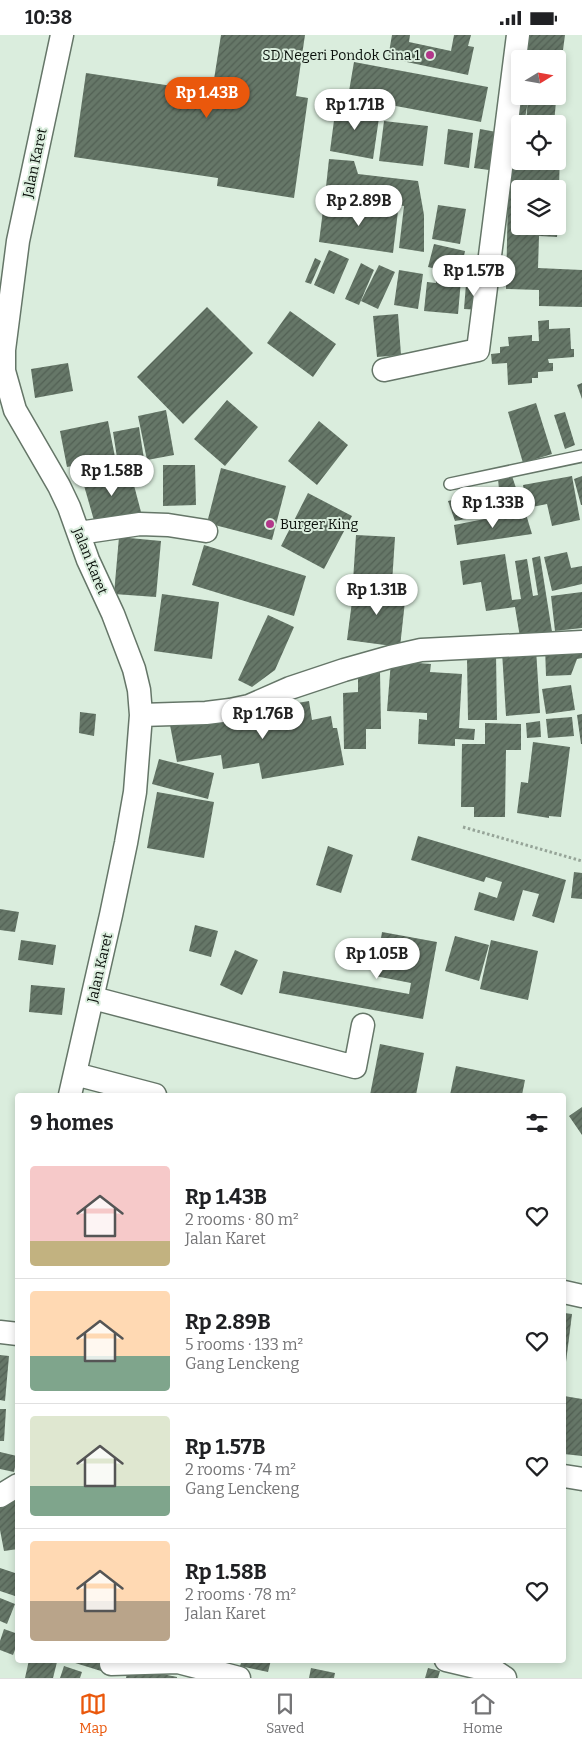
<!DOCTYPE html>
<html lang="en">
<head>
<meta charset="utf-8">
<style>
  :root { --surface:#fff; --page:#f2f2f2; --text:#202124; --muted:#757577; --line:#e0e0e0; --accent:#ea580c }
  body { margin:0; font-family:Bitter,serif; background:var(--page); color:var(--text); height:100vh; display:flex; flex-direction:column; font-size:19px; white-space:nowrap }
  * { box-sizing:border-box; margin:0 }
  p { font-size:16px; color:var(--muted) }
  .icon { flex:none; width:28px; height:28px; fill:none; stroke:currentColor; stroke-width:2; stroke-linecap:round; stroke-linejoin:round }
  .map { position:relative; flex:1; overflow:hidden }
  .sheet { position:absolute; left:15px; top:1058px; width:551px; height:570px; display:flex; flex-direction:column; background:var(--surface); border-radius:5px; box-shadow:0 2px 8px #0003 }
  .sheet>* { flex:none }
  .needle { width:32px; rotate:79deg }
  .fabs { position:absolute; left:511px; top:15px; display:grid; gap:10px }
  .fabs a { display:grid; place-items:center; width:55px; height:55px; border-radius:5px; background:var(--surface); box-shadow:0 2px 8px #0003; font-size:25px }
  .price { position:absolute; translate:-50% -42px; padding:0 11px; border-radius:18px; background:#fff; color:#222; font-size:16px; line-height:32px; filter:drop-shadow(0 1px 2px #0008) }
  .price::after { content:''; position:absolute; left:50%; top:30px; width:15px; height:11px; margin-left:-8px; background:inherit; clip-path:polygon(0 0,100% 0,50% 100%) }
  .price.on { background:var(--accent); color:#fff }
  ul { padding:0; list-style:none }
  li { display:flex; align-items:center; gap:15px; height:125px; padding:0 15px }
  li+li { border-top:1px solid var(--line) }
  li span { display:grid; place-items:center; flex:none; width:140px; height:100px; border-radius:5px; color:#555 }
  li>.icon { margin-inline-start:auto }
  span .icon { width:60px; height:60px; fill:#fffc; stroke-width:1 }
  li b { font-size:21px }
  h2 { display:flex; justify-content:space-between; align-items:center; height:60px; padding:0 15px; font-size:21px }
  .status { display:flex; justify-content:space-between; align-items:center; height:35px; padding:0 25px; background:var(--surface); direction:ltr }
  .status svg { height:14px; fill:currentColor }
  .dock { display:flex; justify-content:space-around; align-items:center; height:70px; border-top:1px solid var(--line); background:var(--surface); font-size:14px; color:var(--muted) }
  .dock a { display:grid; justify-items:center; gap:2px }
  .dock .on { color:var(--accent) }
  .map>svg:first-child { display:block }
  .building { fill:url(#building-hatch) }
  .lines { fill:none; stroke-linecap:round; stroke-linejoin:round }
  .service-casing { stroke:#657668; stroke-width:14 }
  .minor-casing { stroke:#657668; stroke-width:25 }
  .path { stroke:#96a498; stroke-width:3; stroke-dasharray:2.5 2.5; stroke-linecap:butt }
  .service { stroke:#fff; stroke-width:11 }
  .minor { stroke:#fff; stroke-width:22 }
  .poi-dot { fill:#b2378a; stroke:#daeddd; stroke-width:2 }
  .labels { text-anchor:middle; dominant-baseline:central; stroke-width:4; stroke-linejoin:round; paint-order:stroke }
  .poi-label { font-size:14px; fill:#0a100b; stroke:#daeddd; text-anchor:end }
  .street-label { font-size:14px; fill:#0a100b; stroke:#daeddd }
</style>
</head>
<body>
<div class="status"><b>10:38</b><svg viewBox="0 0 49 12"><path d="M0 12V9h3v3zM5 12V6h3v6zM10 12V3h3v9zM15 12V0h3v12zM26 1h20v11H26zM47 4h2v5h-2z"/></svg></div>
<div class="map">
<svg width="582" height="1643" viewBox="0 0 582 1643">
  <defs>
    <pattern id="building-hatch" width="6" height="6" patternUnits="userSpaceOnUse" patternTransform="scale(1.25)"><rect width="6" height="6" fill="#667768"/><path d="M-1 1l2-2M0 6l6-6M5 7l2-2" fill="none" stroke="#526054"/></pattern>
  </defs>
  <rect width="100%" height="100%" fill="#daeddd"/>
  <path class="building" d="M221 0H305L296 61 308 63 294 163 217 151 218 143 74 122 86 38 212 57Z
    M392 0H410L409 7 451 16 454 0H471L468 11 474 12 468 40 388 23Z
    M529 0H565L563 15H557L555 24H523Z
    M354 27 488 52 481 87 348 62Z
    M528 62 556 66 554 89H526Z
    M512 63 528 66 524 89H520V98L507 96Z
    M336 70 380 76 373 124 330 116Z
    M384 86 428 91 423 131 379 126Z
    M448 94 473 98 469 133 444 129Z
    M480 94 502 98 497 136 474 133Z
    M509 112H520V126H558V113L560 114 559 154H520V191H558L557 202 539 201 538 233 582 235V272L539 271V255L506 254Z
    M329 124 354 126 358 139 418 146 424 180V217L399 213 404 171 370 166 369 155 358 154 353 162 325 161Z
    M324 167 398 176 393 218 319 207Z
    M438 170 466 174 460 209 432 204Z
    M434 209 465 216 460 240 428 232Z
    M329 215 349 224 334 259 314 250Z
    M315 223 321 226 311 249 305 247Z
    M361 228 374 235 359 270 345 264Z
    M379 230 395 237 378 274 361 266Z
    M399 235 423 239 418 274 394 270Z
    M436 242 461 245 458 279 424 276 427 247 436 248Z
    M466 249 484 251 482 275 464 274Z
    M207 272 253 318 183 389 137 342Z
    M290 276 336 309 313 342 267 308Z
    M398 279 401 320 377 322 373 281Z
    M549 285V294L570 293 571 314H574V322L548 324 549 328H553V336L538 337V343H532V348L508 350 507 328 492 329 491 319 500 318V312L509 311 508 302 532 300V306H539L538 286Z
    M68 328 73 356 35 363 31 334Z
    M582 348V364L577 350Z
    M227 365 258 392 225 431 194 404Z
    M536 368 552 419 523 428 508 377Z
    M166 375 174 420 147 425 138 381Z
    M565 377 575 410 565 414 554 380Z
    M108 386 115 422 67 432 60 396Z
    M319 386 348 410 317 450 288 426Z
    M139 392 144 424 118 429 113 397Z
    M163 430H195L196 470 163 471Z
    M221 433 286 451 272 505 207 488Z
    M130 435 141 477 95 489 83 447Z
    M511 438 523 474 455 486 448 466 499 455 498 443Z
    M572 441 580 485 552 491 547 469 527 473 523 450Z
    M582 441V470H581L574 444Z
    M308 458 352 481 324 534 281 511Z
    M525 476 532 499 457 510 454 490Z
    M356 500 395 502 392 548 353 546Z
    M119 502 161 506 156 562 114 559Z
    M204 510 306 541 294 581 192 550Z
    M567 517 571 533 582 531V549L552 556 544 522Z
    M505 519 512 565 521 564 515 526 527 524 533 561 538 560 532 523 540 521 552 597 520 602 515 572 486 576 481 547 463 550 460 526Z
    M354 551 406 557 400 612 347 605Z
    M582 557V593L555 596 551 561Z
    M162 559 219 567 212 624 154 616Z
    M268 580 294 592 275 635 252 652 238 645Z
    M582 609V623L577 624 571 640 546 641 545 611Z
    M536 614 540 678 506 681 502 617Z
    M496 618 497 685H468L467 623Z
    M391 626 431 629 430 637 462 639 459 693 475 694 474 705 455 704V711L418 709 419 684 427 685V678L387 676Z
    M358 636H380L381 694H366V714H344L343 658 358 657Z
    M571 650 575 675 546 679 542 654Z
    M309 666 312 685 331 681 333 693H337L344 730 262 744 259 728 223 734 221 720 177 727 170 690Z
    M80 677 96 679 94 701 79 698Z
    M582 679V709H581L577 680Z
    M572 682 574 701 548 703 546 684Z
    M540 686 541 702 527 703 526 688Z
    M485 688 521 689V715H506L505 782H474V772H461L462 709H485Z
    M533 707 570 712 561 782 549 781V783L517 778 521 747 528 748Z
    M159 724 214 738 208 764 152 749Z
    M157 757 214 767 204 823 147 813Z
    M418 801 566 845 554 888 532 881 539 859 523 855 514 886 474 875 479 857 497 863 502 847 486 842 484 847 411 825Z
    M328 811 353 820 341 858 316 850Z
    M574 837 582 838V864L571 863Z
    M0 874 19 877 15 897 0 895Z
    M195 890 218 896 211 922 189 916Z
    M382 897 437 907 423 984 279 958 283 936 409 959 411 948 375 941Z
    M455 901 489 910 479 946 445 936Z
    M21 905 56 910 53 930 18 925Z
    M491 905 538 916 528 965 480 954Z
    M235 915 258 925 242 960 220 950Z
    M31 950 65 953 62 980 29 977Z
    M380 1009 424 1018 416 1060H370Z
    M456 1031 525 1045 522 1060H450Z
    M582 1072V1100L569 1081Z
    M564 1278 572 1279 565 1335H564Z
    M0 1320 9 1321 5 1366 0 1365Z
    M564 1361 582 1364V1421L564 1419Z
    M0 1374H6L4 1406H0Z
    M0 1417 17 1421 14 1437 0 1434Z
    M18 1462V1514L4 1516 0 1495V1465Z
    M0 1533 18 1539V1562L0 1556Z
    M0 1563 15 1569 7 1589 0 1586Z
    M4 1594 18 1599V1607L13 1620 0 1615V1606Z
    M29 1625H51L57 1627 53 1643H25Z
    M72 1625H102L105 1626 101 1636 72 1627Z
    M242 1625H271L268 1637 240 1631Z
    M64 1631 82 1637 80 1643H60Z
    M128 1632 177 1642V1643H126Z
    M311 1633 335 1638 334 1643H309Z
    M428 1633 440 1636 438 1643H425Z"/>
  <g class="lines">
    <g class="service-casing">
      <path id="service" d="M450 449 582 421"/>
    </g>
    <g class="minor-casing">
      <path id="minor" d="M62 0 18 206 4 315V336L15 375 59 451 69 472 88 525 113 579 134 634 139 655 141 680 135 757 126 808 111 880 70 1060
        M384 335 478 315 518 0
        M79 498 140 489 168 490 206 496
        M141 680 206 678 230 675 249 671 290 653 344 635 390 622 421 615 582 607
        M93 963 355 1032 363 990
        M75 1039 155 1060
        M564 1257 582 1261
        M0 1297 18 1299
        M564 1441 582 1444
        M0 1461 18 1450
        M446 1625 496 1637 505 1643
        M111 1629 178 1627 239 1643"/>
    </g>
    <path class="path" d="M463 792 582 826"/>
    <use href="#service" class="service"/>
    <use href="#minor" class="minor"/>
  </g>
  <g class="poi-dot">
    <circle cx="430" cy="20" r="5"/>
    <circle cx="270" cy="489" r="5"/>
  </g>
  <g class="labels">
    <g class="poi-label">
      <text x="420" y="20">SD Negeri Pondok Cina 1</text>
      <text x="280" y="489" text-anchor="start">Burger King</text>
    </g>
    <g class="street-label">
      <text transform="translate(35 128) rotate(-78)">Jalan Karet</text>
      <text transform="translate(90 526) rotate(68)">Jalan Karet</text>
      <text transform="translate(100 933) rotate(-77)">Jalan Karet</text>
    </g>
  </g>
</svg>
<div class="fabs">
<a><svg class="needle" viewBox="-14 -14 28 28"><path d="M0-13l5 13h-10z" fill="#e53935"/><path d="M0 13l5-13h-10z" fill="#757577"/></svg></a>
<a><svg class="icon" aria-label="locate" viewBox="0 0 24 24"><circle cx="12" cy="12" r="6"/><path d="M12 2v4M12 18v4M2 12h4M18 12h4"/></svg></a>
<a><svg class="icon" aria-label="layers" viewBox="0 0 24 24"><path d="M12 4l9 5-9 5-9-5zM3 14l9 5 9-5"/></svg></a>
</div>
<b class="price on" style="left:207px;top:84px">Rp 1.43B</b>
<b class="price" style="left:355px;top:96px">Rp 1.71B</b>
<b class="price" style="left:359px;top:192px">Rp 2.89B</b>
<b class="price" style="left:474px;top:262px">Rp 1.57B</b>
<b class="price" style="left:112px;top:462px">Rp 1.58B</b>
<b class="price" style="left:493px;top:494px">Rp 1.33B</b>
<b class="price" style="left:377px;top:581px">Rp 1.31B</b>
<b class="price" style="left:263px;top:705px">Rp 1.76B</b>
<b class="price" style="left:377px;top:945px">Rp 1.05B</b>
<section class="sheet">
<h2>9 homes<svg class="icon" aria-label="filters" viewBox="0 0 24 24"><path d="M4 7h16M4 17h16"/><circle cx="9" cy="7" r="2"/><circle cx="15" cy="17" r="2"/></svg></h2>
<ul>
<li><span style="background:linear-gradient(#f6c9c9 75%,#c2b280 0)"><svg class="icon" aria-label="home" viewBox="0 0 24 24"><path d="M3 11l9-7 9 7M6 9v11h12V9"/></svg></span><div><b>Rp 1.43B</b><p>2 rooms · 80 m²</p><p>Jalan Karet</p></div><svg class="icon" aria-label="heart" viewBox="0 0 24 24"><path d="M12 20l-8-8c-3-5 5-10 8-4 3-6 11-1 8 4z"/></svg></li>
<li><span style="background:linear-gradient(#ffd9b3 65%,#7fa58c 0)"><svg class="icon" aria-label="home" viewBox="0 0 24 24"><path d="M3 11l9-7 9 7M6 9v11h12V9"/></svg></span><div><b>Rp 2.89B</b><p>5 rooms · 133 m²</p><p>Gang Lenckeng</p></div><svg class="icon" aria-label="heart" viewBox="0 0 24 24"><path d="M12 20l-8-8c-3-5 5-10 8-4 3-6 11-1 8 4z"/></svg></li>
<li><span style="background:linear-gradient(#dfe7d0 70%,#7fa58c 0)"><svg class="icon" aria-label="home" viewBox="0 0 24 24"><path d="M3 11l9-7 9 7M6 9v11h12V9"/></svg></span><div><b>Rp 1.57B</b><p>2 rooms · 74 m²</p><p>Gang Lenckeng</p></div><svg class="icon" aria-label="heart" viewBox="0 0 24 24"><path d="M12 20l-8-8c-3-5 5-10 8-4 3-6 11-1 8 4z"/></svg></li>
<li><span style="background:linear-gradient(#ffd9b3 60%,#b9a48a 0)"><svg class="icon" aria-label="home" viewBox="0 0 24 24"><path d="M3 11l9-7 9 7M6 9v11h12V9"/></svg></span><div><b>Rp 1.58B</b><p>2 rooms · 78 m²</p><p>Jalan Karet</p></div><svg class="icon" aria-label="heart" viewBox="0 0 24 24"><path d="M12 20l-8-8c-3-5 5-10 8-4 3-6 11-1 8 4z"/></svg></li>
</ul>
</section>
</div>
<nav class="dock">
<a class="on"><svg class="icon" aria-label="map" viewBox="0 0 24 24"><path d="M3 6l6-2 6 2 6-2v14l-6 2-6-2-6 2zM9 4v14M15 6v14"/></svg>Map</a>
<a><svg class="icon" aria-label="saved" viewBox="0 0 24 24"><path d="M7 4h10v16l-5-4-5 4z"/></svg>Saved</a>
<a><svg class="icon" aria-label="home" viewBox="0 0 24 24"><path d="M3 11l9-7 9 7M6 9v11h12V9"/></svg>Home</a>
</nav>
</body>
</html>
